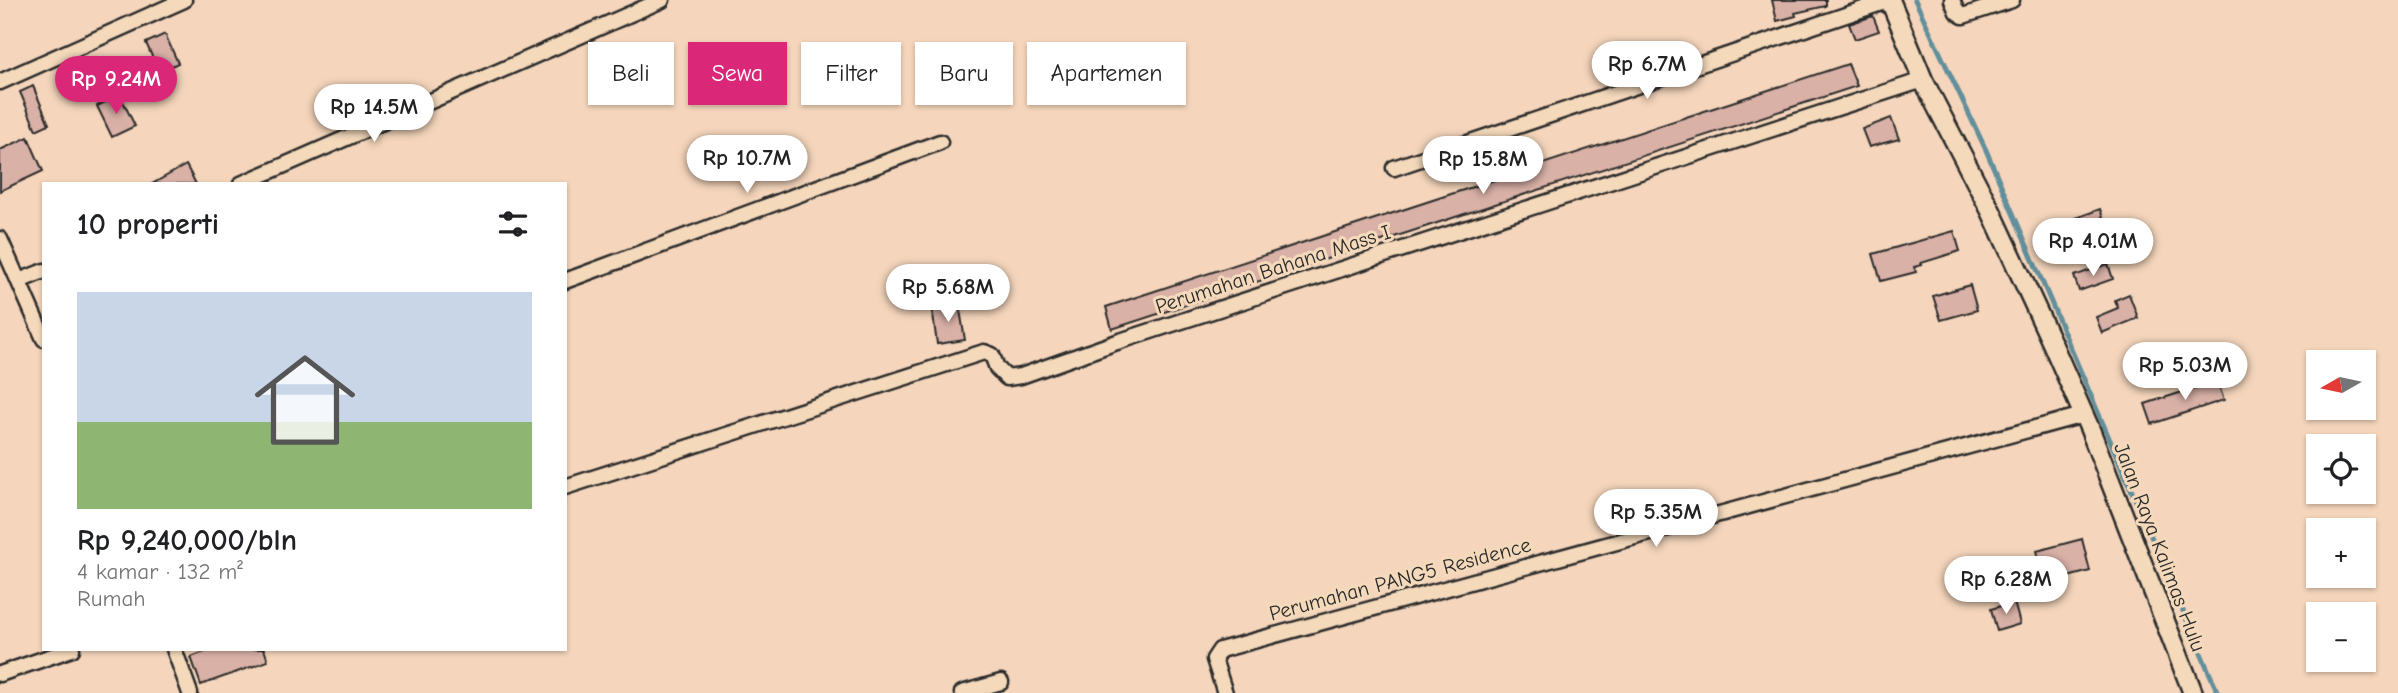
<!DOCTYPE html>
<html lang="id">
<head>
<meta charset="utf-8">
<style>
  :root { --surface:#fff; --page:#f2f2f2; --text:#202124; --muted:#757577; --line:#e0e0e0; --accent:#db2777 }
  body { margin:0; font-family:"Comic Neue",sans-serif; background:var(--page); color:var(--text); height:100vh; display:flex; flex-direction:column; font-size:26px; white-space:nowrap }
  * { box-sizing:border-box; margin:0 }
  p { font-size:23px; color:var(--muted) }
  .icon { flex:none; width:38px; height:38px; fill:none; stroke:currentColor; stroke-width:2; stroke-linecap:round; stroke-linejoin:round }
  .map { position:relative; flex:1; overflow:hidden }
  .details { position:absolute; left:42px; top:182px; width:525px; height:469px; display:flex; flex-direction:column; background:var(--surface); border-radius:0px; box-shadow:0 2px 5px #0004 }
  .details>* { flex:none }
  .guide { position:absolute; left:588px; top:42px; width:665px; height:63px; display:flex; gap:14px }
  .needle { width:46px; rotate:261deg }
  .tools { position:absolute; left:2306px; top:350px; display:grid; gap:14px }
  .tools a { display:grid; place-items:center; width:70px; height:70px; border-radius:0px; background:var(--surface); box-shadow:0 2px 5px #0004; font-size:35px }
  .price { position:absolute; translate:-50% -60px; padding:0 16px; border-radius:24px; background:#fff; color:#222; font-size:23px; line-height:46px; filter:drop-shadow(0 2px 4px #0008) }
  .price::after { content:''; position:absolute; left:50%; top:42px; width:21px; height:16px; margin-left:-10px; background:inherit; clip-path:polygon(0 0,100% 0,50% 100%) }
  .price.current { background:var(--accent); color:#fff }
  ul { padding:0; list-style:none }
  li { display:grid; align-content:center; gap:14px; height:371px; padding:0 35px }
  li+li { border-top:2px solid var(--line) }
  li span { display:grid; place-items:center; height:217px; border-radius:0px; color:#555 }
  li>.icon { margin-inline-start:auto }
  span .icon { width:126px; height:126px; fill:#fffc; stroke-width:1 }
  li b { font-size:30px }
  h2 { display:flex; justify-content:space-between; align-items:center; height:84px; padding:0 35px; font-size:30px }
  .tag { padding:0 24px; border-radius:0px; background:var(--surface); box-shadow:0 2px 5px #0004; font-size:24px; line-height:63px }
  .tag.current { background:var(--accent); color:#fff }
  .map>svg:first-child { display:block }
  .lines { fill:none; stroke-linecap:round; stroke-linejoin:round }
  .stream { stroke:#628f9b; stroke-width:5 }
  .building { fill:#d9b1a7; stroke:#2b2b2b; stroke-width:2 }
  .minor-casing { stroke:#2b2b2b; stroke-width:19 }
  .tertiary-casing { stroke:#2b2b2b; stroke-width:23 }
  .minor { stroke:#f4d9bb; stroke-width:14 }
  .tertiary { stroke:#f4d9bb; stroke-width:18 }
  .labels { text-anchor:middle; dominant-baseline:central; stroke-width:6; stroke-linejoin:round; paint-order:stroke }
  .street-label { font-size:21px; fill:#2b2b2b; stroke:#f4d9bb }
</style>
</head>
<body>
<div class="map">
<svg width="2398" height="693" viewBox="0 0 2398 693">
  <rect width="100%" height="100%" fill="#f5d6bc"/>
  <filter id="ink" filterUnits="userSpaceOnUse"><feTurbulence type="fractalNoise" baseFrequency=".0143" numOctaves="2"/><feDisplacementMap in="SourceGraphic" scale="14" xChannelSelector="R" yChannelSelector="G"/><feConvolveMatrix kernelMatrix="1 2 1 2 8 2 1 2 1" color-interpolation-filters="sRGB"/></filter>
  <g filter="url(#ink)">
    <g class="lines">
      <path class="stream" d="M1915 0 1986 150 2218 693"/>
    </g>
    <path class="building" d="M1772 0H1826V6L1795 13 1796 16 1777 21Z
      M1873 16 1879 31 1855 39 1849 24Z
      M165 34 178 63 159 72 146 43Z
      M1848 64 1857 86 1112 329 1106 307Z
      M33 86 49 124 36 130 20 92Z
      M120 95 135 126 112 137 97 106Z
      M1891 118 1899 139 1869 147 1862 129Z
      M28 137 43 171 0 191V150Z
      M186 165 196 184H152Z
      M2100 209 2108 232 2065 247 2057 225Z
      M1954 231 1960 251 1921 263 1922 265 1914 267 1916 272 1881 281 1873 254Z
      M2108 264 2113 279 2079 291 2074 276Z
      M1970 285 1977 310 1941 320 1933 296Z
      M2129 294 2138 318 2102 333 2096 317 2118 308 2115 300Z
      M959 304 965 340 937 344 932 308Z
      M2216 378 2224 400 2152 424 2145 404 2195 388Z
      M2082 539 2090 571 2046 583 2037 551Z
      M2014 602 2020 624 1997 631 1991 609Z
      M212 649H264L268 661 201 685 191 657Z"/>
    <g class="lines">
      <g class="minor-casing">
        <path id="minor" d="M1952 0 1957 12 1963 16 2012 0
          M0 82 184 0
          M1394 168 1890 0
          M241 184 662 0
          M0 239 44 339
          M19 281 44 271
          M565 281 940 142
          M565 487 984 352 992 355 997 368 1007 378 1021 376 1117 342 1923 80
          M174 649 190 693
          M0 674 72 649
          M962 693 1001 682
          M1225 693 1214 659 1220 650 2083 415"/>
      </g>
      <g class="tertiary-casing">
        <path id="tertiary" d="M1890 0 1923 80 1991 211 2052 343 2089 427 2193 693"/>
      </g>
      <use href="#minor" class="minor"/>
      <use href="#tertiary" class="tertiary"/>
    </g>
  </g>
  <g class="labels">
    <g class="street-label">
      <text transform="translate(1273 269) rotate(-18)">Perumahan Bahana Mass I</text>
      <text transform="translate(2160 547) rotate(69)">Jalan Raya Kalimas Hulu</text>
      <text transform="translate(1400 579) rotate(-15)">Perumahan PANG5 Residence</text>
    </g>
  </g>
</svg>
<div class="tools">
<a><svg class="needle" viewBox="-14 -14 28 28"><path d="M0-13l5 13h-10z" fill="#e53935"/><path d="M0 13l5-13h-10z" fill="#757577"/></svg></a>
<a><svg class="icon" aria-label="locate" viewBox="0 0 24 24"><circle cx="12" cy="12" r="6"/><path d="M12 2v4M12 18v4M2 12h4M18 12h4"/></svg></a>
<a>+</a>
<a>−</a>
</div>
<b class="price" style="left:1647px;top:101px">Rp 6.7M</b>
<b class="price current" style="left:116px;top:116px">Rp 9.24M</b>
<b class="price" style="left:374px;top:144px">Rp 14.5M</b>
<b class="price" style="left:747px;top:195px">Rp 10.7M</b>
<b class="price" style="left:1483px;top:196px">Rp 15.8M</b>
<b class="price" style="left:2093px;top:278px">Rp 4.01M</b>
<b class="price" style="left:948px;top:324px">Rp 5.68M</b>
<b class="price" style="left:2185px;top:402px">Rp 5.03M</b>
<b class="price" style="left:1656px;top:549px">Rp 5.35M</b>
<b class="price" style="left:2006px;top:616px">Rp 6.28M</b>
<div class="guide">
<a class="tag">Beli</a>
<a class="tag current">Sewa</a>
<a class="tag">Filter</a>
<a class="tag">Baru</a>
<a class="tag">Apartemen</a>
</div>
<section class="details">
<h2>10 properti<svg class="icon" aria-label="filters" viewBox="0 0 24 24"><path d="M4 7h16M4 17h16"/><circle cx="9" cy="7" r="2"/><circle cx="15" cy="17" r="2"/></svg></h2>
<ul>
<li><span style="background:linear-gradient(#c9d6e8 60%,#8fb573 0)"><svg class="icon" aria-label="home" viewBox="0 0 24 24"><path d="M3 11l9-7 9 7M6 9v11h12V9"/></svg></span><div><b>Rp 9,240,000/bln</b><p>4 kamar · 132 m²</p><p>Rumah</p></div></li>
</ul>
</section>
</div>
</body>
</html>
